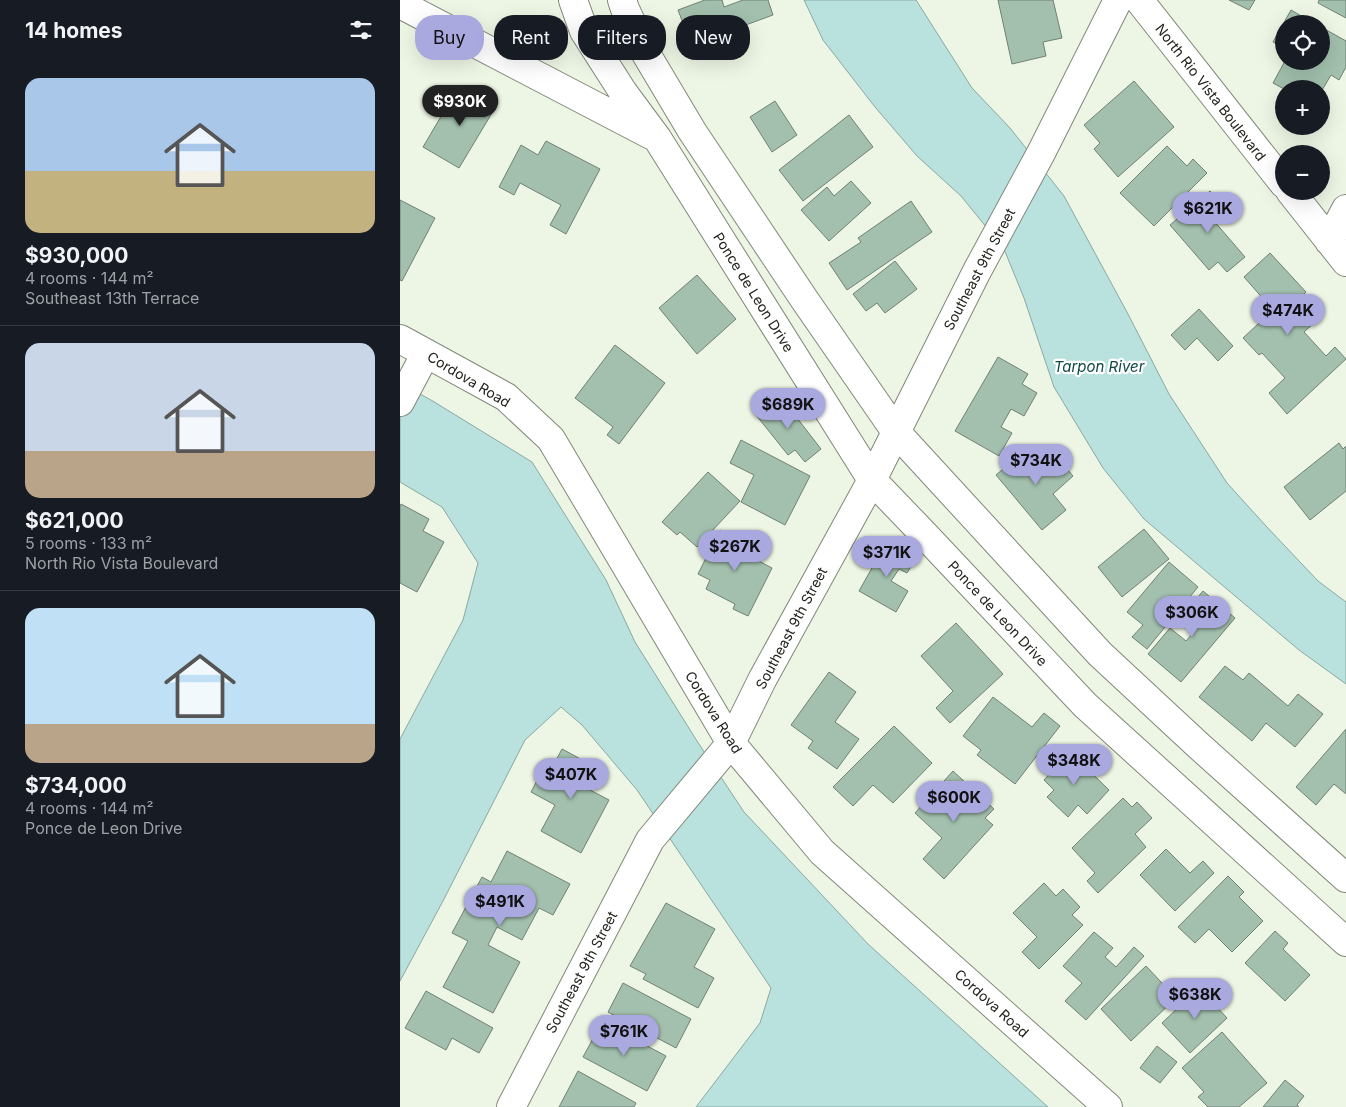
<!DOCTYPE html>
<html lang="en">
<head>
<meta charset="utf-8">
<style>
  :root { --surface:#171b24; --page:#242831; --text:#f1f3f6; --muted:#9ea1a6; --line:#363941; --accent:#a9a8df }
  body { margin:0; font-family:Inter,sans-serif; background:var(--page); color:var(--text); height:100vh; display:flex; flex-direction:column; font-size:19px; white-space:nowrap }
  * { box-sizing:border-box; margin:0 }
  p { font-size:16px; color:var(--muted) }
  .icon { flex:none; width:28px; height:28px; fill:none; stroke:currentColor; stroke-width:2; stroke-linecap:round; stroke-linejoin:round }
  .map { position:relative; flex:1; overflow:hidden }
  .sheet { display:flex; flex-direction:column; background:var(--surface); width:400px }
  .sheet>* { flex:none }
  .banner { position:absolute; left:15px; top:15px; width:475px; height:45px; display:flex; gap:10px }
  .tools { position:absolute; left:875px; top:15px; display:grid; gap:10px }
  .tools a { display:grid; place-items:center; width:55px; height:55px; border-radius:50%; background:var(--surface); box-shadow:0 5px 20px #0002; font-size:25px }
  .price { position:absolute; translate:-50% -42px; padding:0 11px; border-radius:18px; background:var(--accent); color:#111; font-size:16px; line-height:32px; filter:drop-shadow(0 1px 2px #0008) }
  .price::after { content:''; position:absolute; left:50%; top:30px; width:15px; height:11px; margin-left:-8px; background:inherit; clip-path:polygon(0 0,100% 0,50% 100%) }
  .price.on { background:#222; color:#fff }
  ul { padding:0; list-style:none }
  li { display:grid; align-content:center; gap:10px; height:265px; padding:0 25px }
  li+li { border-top:1px solid var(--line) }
  li span { display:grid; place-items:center; height:155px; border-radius:15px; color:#555 }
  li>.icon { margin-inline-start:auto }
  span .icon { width:90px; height:90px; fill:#fffc; stroke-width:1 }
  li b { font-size:21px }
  h2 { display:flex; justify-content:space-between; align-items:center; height:60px; padding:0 25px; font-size:21px }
  .tag { padding:0 18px; border-radius:20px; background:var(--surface); box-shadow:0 5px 20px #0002; font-size:18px; line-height:45px }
  .tag.on { background:var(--accent); color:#111 }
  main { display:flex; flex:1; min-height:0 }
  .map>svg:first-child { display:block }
  .water { fill:#b9e1dd; stroke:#8ba8a3 }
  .building { fill:#a2c0ad; stroke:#708176 }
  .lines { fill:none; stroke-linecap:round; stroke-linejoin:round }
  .minor-casing { stroke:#818878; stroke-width:30 }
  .minor { stroke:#fff; stroke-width:28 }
  .labels { text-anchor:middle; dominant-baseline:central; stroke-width:4.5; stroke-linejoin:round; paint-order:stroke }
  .street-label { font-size:14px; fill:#21241d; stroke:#fff }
  .water-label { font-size:15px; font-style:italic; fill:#104a46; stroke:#fff }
</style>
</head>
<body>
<main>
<section class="sheet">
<h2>14 homes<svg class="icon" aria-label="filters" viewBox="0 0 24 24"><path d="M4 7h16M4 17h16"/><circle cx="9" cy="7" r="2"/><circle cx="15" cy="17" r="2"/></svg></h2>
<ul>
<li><span style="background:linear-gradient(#a9c7e8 60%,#c2b280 0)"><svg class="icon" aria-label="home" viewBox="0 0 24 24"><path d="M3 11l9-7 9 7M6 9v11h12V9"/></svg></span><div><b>$930,000</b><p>4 rooms · 144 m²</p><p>Southeast 13th Terrace</p></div></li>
<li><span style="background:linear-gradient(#c9d6e8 70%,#b9a48a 0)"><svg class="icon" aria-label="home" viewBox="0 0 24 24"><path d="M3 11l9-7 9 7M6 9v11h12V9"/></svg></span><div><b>$621,000</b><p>5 rooms · 133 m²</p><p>North Rio Vista Boulevard</p></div></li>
<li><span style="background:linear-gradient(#bfe0f5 75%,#b9a48a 0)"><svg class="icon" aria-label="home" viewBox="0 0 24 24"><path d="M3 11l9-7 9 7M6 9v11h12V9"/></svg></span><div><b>$734,000</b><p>4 rooms · 144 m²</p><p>Ponce de Leon Drive</p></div></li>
</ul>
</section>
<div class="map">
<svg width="946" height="1107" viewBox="0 0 946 1107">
  <rect width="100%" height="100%" fill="#edf5e4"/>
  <path class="water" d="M404 0H516L572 88 610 128 664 196 728 314 769 394 827 483 866 526 918 581 946 602V684L899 650 744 519 703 468 654 387 624 298 604 249 561 196 517 156 475 107 423 40Z
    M0 383 31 400 132 462 206 580 235 642 297 741 344 812 468 944 648 1107H296L360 1023 371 988 237 790 182 725 161 707 125 740 43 901 0 981V739L63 620 78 563 42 507 0 482Z"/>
  <path class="building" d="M305 0H322L324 7 343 0H368L373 15 343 26 349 43 311 57 302 31 288 36 278 10Z
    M598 0H653L662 38 643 42 646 56 612 64Z
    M829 0H855L849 10Z
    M919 0H946V18L918 3Z
    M891 10 915 24H884V48L873 42Z
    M921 27 946 41V67L939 80 931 75 921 92V89H884L873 83 885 61H921Z
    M734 81 774 127 718 177 694 149 700 143 684 125Z
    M77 90 98 103 59 168 23 147 56 91 71 99Z
    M375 101 397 135 372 152 350 117Z
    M449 115 473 147 403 201 379 170Z
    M146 141 200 169 166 234 150 225 161 205 120 183 114 195 99 187 121 145 138 155Z
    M767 146 787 166 793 159 807 173 754 226 720 193Z
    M451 181 471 203 429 241 401 210 427 187 434 196Z
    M810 191 826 211 814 221 845 257 827 272 818 262 809 270 770 225Z
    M0 200 35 218 2 281 0 280Z
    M511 201 532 232 447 290 429 263 461 242 458 238Z
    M870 253 906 292 898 300 916 321 904 332 926 356 935 347 946 359 887 414 869 393 885 378 862 353 859 355 843 338 873 310 844 277Z
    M495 261 517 289 485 313 477 303 466 311 453 294Z
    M297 275 336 319 297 354 259 308Z
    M799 309 833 346 818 361 797 338 785 350 771 335Z
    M215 345 265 383 219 444 207 435 213 427 175 398Z
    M598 357 628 374 622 384 637 393 624 416 611 409 601 427 612 433 599 456 555 431Z
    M380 396 421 449 405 462 395 450 388 455 356 415Z
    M341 440 410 476 385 525 341 502 354 475 330 463Z
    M939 443 943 449 946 446V491L910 520 884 487Z
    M629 447 646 467 657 457 673 476 653 494 666 510 642 530 596 475Z
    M308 472 340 501 297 547 280 532 277 535 262 522Z
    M1 504 29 519 23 531 44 542 17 592 0 583V507Z
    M744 529 769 559 722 597 698 567Z
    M320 530 359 550 355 559 372 568 348 616 333 609 335 604 306 589 310 580 298 574Z
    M486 543 515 560 507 573 499 569 491 581 508 591 496 612 459 591Z
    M769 562 798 587 747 649 732 637 743 625 727 612Z
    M803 591 835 618 781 682 748 654 770 628 786 641 801 624 786 611Z
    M556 623 603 674 550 723 536 708 553 691 521 656Z
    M825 666 843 680 849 673 888 706 898 694 923 714 895 747 866 723 852 741 799 697Z
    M429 672 456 692 435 722 459 739 437 769 408 748 413 741 391 725Z
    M593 697 632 727 644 713 660 726 615 784 577 755 581 750 563 736Z
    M494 726 532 763 493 803 473 785 453 806 433 787Z
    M946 729V794L934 784 916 805 896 787Z
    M162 749 201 770 190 790 209 800 181 853 141 831 155 805 131 792 140 775 146 779Z
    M670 752 709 790 687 814 678 805 668 817 647 797 654 790 644 780Z
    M553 771 594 809 585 818 593 825 544 879 523 859 542 838 515 813Z
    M723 798 732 807 737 802 752 818 735 834 746 847 698 893 687 881 695 873 672 848Z
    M766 849 790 873 803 861 814 873 775 911 740 875Z
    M107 851 170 884 153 915 139 908 122 940 97 927 88 945 120 962 93 1013 43 987 68 941 52 933 82 877 91 882Z
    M828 876 844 892 839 897 863 921 832 952 809 929 795 943 778 927Z
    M644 883 656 896 663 889 680 907 672 915 683 925 639 969 622 952 637 937 613 913Z
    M266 903 315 929 294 967 314 978 298 1008 243 979 246 974 230 966Z
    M875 931 888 943 883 949 910 975 885 1001 845 963Z
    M694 932 713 948 705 957 716 967 734 947 744 956 686 1020 665 1001 682 983 663 966Z
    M746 966 776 998 731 1041 701 1009Z
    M223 983 291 1019 276 1048 208 1012Z
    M799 988 827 1018 790 1053 762 1023Z
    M26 991 93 1028 79 1053 52 1038 46 1050 5 1028Z
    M202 1022 266 1056 247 1091 183 1057Z
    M822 1032 867 1083 839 1107H808L798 1097 804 1092 782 1068Z
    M757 1046 777 1062 760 1083 740 1068Z
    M178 1071 236 1103 234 1107H159Z
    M885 1080 904 1096 897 1105 899 1107H863Z"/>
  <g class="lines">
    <g class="minor-casing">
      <path id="minor" d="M173 0 184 31 223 92 257 138 472 480 522 532 685 705 946 942
        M222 0 225 9 245 52 292 131 404 299 496 432 700 654 799 746 946 878
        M739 0 884 184
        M0 4 251 135
        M890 191 946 262
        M929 241 946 209
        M0 339 106 397 151 439 331 743 422 852 708 1107
        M0 402 26 353
        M111 1107 250 840 331 743 362 680 472 480 577 271 641 153 718 0"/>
    </g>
    <use href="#minor" class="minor"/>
  </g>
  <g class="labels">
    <g class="street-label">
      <text transform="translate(811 92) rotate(52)">North Rio Vista Boulevard</text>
      <text transform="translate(579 269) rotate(-62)">Southeast 9th Street</text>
      <text transform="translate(354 292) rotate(58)">Ponce de Leon Drive</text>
      <text transform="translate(69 379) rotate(31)">Cordova Road</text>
      <text transform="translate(598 613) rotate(47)">Ponce de Leon Drive</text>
      <text transform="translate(391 628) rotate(-62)">Southeast 9th Street</text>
      <text transform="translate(314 712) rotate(58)">Cordova Road</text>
      <text transform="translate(181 972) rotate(-62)">Southeast 9th Street</text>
      <text transform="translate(592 1003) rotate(42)">Cordova Road</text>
    </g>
    <g class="water-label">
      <text x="699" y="366">Tarpon River</text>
    </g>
  </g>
</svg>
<div class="tools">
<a><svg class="icon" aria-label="locate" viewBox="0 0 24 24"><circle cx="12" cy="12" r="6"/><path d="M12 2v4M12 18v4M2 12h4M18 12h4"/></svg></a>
<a>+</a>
<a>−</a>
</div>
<b class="price on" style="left:60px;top:127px">$930K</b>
<b class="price" style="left:808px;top:234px">$621K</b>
<b class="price" style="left:888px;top:336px">$474K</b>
<b class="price" style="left:388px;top:430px">$689K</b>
<b class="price" style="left:636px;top:486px">$734K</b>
<b class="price" style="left:335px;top:572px">$267K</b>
<b class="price" style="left:487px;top:578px">$371K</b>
<b class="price" style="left:792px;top:638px">$306K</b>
<b class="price" style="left:674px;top:786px">$348K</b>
<b class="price" style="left:171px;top:800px">$407K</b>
<b class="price" style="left:554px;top:823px">$600K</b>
<b class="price" style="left:100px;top:927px">$491K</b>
<b class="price" style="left:795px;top:1020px">$638K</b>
<b class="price" style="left:224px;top:1057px">$761K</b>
<div class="banner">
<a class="tag on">Buy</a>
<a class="tag">Rent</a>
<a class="tag">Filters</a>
<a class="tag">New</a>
</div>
</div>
</main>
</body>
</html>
